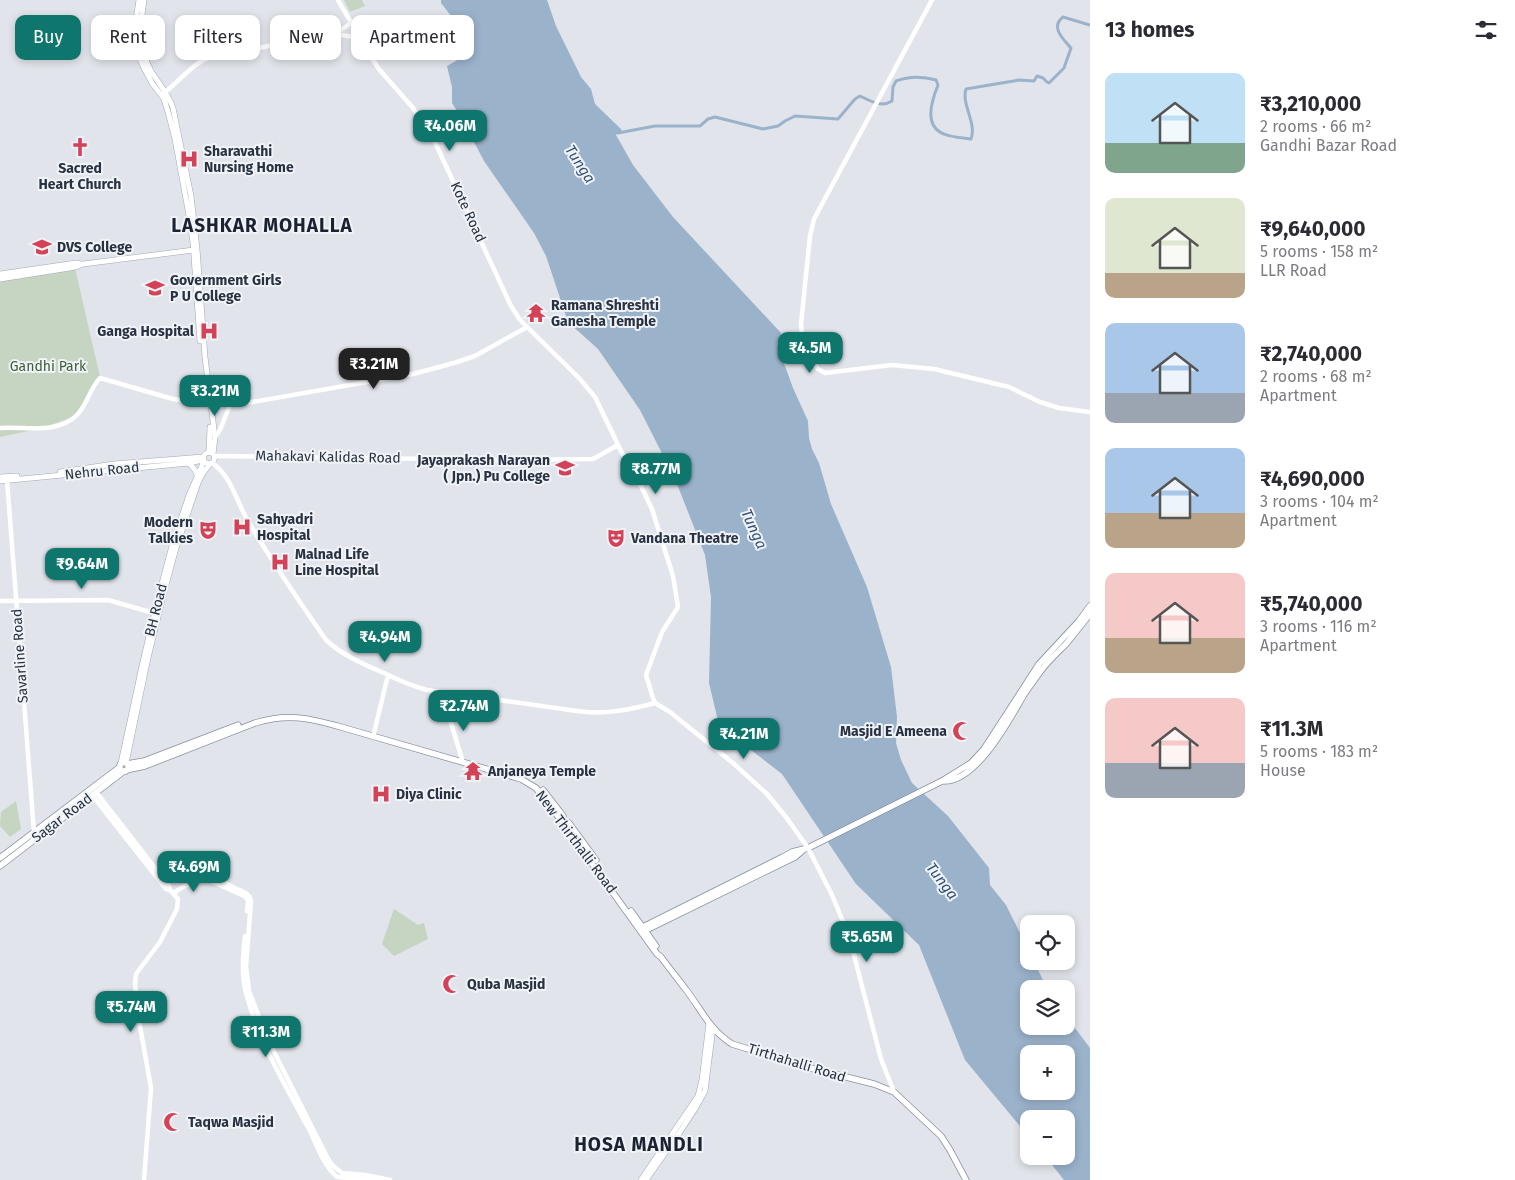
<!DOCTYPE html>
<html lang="en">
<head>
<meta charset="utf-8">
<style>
  :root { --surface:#fff; --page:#f7f7f7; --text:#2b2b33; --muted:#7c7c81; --accent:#0f766e }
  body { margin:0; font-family:"Fira Sans",sans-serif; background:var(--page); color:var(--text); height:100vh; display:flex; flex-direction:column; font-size:19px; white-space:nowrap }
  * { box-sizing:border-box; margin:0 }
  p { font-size:16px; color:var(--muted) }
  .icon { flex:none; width:28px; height:28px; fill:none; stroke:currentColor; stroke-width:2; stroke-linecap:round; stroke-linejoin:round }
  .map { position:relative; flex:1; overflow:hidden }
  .details { display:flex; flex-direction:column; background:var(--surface); width:425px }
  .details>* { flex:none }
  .top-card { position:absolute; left:15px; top:15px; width:475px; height:45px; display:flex; gap:10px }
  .tools { position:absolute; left:1020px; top:915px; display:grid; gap:10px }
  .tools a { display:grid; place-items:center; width:55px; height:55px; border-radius:10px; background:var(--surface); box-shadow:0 2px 8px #0003; font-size:25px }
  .price { position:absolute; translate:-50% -42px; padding:0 11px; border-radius:10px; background:var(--accent); color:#fff; font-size:16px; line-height:32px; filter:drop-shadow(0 1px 2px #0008) }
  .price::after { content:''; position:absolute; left:50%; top:30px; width:15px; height:11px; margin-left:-8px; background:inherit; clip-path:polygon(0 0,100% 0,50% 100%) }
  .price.on { background:#222; color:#fff }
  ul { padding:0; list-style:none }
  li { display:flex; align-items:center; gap:15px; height:125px; padding:0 15px }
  li span { display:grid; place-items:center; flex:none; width:140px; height:100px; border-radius:10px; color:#555 }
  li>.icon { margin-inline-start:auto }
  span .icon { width:60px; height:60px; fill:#fffc; stroke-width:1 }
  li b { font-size:21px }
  h2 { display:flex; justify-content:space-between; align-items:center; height:60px; padding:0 15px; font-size:21px }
  .chip { padding:0 18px; border-radius:10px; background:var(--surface); box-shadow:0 2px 8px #0003; font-size:18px; line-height:45px }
  .chip.on { background:var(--accent); color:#fff }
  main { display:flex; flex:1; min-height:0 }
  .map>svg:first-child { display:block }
  .park { fill:#c6d4c2 }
  .water { fill:#9bb2cb; fill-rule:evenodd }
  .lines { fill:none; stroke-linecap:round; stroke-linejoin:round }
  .canal { stroke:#9bb2cb; stroke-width:3 }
  .primary-casing { stroke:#a0a8b6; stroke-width:6 }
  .highway-casing { stroke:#8891a1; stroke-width:7 }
  .secondary { stroke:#fff; stroke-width:4.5 }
  .primary { stroke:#fff; stroke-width:5 }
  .highway { stroke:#fff; stroke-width:5.5 }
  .labels { text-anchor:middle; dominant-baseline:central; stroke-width:4; stroke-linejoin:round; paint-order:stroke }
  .poi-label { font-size:14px; font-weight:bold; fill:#283242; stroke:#f0f3f7; text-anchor:start }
  .street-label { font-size:14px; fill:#283242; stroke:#f0f3f7 }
  .park-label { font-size:14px; fill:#3d5e35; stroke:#f0f3f7 }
  .water-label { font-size:15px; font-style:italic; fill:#315078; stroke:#f0f3f7 }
  .district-label { font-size:19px; font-weight:bold; letter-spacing:1px; fill:#1b2333; stroke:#f0f3f7 }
</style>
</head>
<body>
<main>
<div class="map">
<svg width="1090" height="1180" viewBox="0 0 1090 1180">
  <rect width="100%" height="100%" fill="#e1e4ea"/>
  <path class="park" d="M344 0H362L365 6 350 12Z
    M75 268 100 377 77 415 43 428 0 437V278Z
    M16 801 21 829 10 837 0 826 1 812Z
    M394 909 418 925 424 923 428 939 394 956 382 944Z"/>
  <path class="water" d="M441 0H547L556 26 581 77 591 89 595 104 622 130 616 135 633 165 673 217 781 333 777 344 793 388 808 421 809 438 812 449 819 463 831 504 867 587 891 667 897 717 896 743 901 760 912 783 948 816 989 868 990 885 1006 905 1029 951V961H1034L1047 989H1029V1026H1066V1016L1090 1048V1180H1064L1045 1156H1066V1119H1029V1137L965 1060 919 945 856 884 782 774 719 725 709 683 711 597 705 555 675 479 640 410 598 349 568 322 546 256 534 233 484 161 461 117 452 103V87L447 66 461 58C455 42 448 34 452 17L441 3ZM1029 1054H1066V1091H1029Z"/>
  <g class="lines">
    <path class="canal" d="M618 133 655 126H700L708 119 715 117 763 129 778 126 785 121 795 116 838 119 855 99 860 96C871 101 881 108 892 101L893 87 896 81C909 76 922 76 936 80L938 85C932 100 923 126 944 134 950 137 964 138 971 139 977 123 961 104 966 89L1019 80 1034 81 1037 76 1043 78 1047 82 1049 83 1064 68 1071 48C1063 39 1050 27 1063 17L1090 25"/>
    <g class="primary-casing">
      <path id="primary" d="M139 0 135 26 137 51 143 66 152 83 164 99 168 112 175 139 188 210 193 242 200 341
        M144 0C140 26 138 47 151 71 159 84 168 93 173 108L191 196 197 249 205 357 215 437 213 454
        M0 274 76 263 81 264
        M0 279 76 267 83 264 194 250
        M203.5 458a5.5 5.5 0 1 1 11 0a5.5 5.5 0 1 1-11 0Z
        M209 453 210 427
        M189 463 195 470 197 475
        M60 472 114 464 203 457
        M0 477 17 476
        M0 481 189 463 203 460
        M121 763 144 657 160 591 172 546 189 495 204 461
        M126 763 148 658 164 592 176 548 198 483 203 473 210 464
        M641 1180 698 1096 702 1080 709 1023
        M646 1180 680 1132 695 1109 705 1091 713 1028"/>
    </g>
    <g class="highway-casing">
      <path id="highway" d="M119.5 767a4.5 4.5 0 1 1 9 0a4.5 4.5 0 1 1-9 0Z
        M127 764 144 761 238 725
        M126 770 145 766 255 723C288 713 309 718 341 727L521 779 536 788 552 808 657 954 661 957C669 968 678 979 687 991 702 1011 710 1030 732 1044L810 1068 874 1084 894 1092 941 1136 950 1150 966 1180
        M942 781C975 784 1008 722 1022 698 1027 689 1034 681 1040 672 1047 662 1057 653 1066 644 1074 634 1082 624 1090 614
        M543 790 563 816
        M569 823 596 860
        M0 858 120 767
        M0 866 124 771
        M631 911 656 946
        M641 928 783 857 792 852 808 848 942 781 971 763 984 749 1039 664 1079 621 1090 606
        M644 931 795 857 802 851"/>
    </g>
    <path class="secondary" d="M338 0 378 68 413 108 433 138 511 306 520 320 579 378 595 397 621 451 639 482 652 509 673 576 678 607 662 632 646 675 653 698 655 703 670 712 733 763 767 794 786 817 808 848 832 895 849 936 881 1059 894 1092
      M932 0 814 219 810 236 801 324 802 334 811 358 818 369 825 373 892 365 934 369 1009 387 1040 402 1059 408 1090 412
      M335 34 351 23
      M164 93C180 81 193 62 213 56L335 34 360 38
      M0 428C25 426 57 435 77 415 87 405 90 388 100 378L173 399 208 404H241L413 374 454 363 475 356 527 327
      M215 437 220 430 230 405
      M214 456 506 460 593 459 618 445
      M212 463C231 475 237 503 248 521 272 562 299 601 326 640 342 655 363 664 384 673 398 680 412 686 427 690L577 711C604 715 629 710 655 703
      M7 480 34 832
      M0 601 108 600 157 614
      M443 693 447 710 462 759
      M373 737 388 675
      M96 792 169 886 170 890 178 899 177 909 160 942 136 974 135 984 140 1026 151 1088 144 1180
      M92 795 166 889 170 890
      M211 881 246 897 248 901 247 911
      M174 893C185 884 204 877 219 881 225 882 231 886 237 889 244 892 249 893 251 901L246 966 249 991 267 1038 327 1157 332 1165 342 1173 365 1175 390 1180
      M245 936C243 954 241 975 246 993 259 1042 286 1087 310 1131 317 1146 324 1166 337 1177L375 1180"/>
    <use href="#primary" class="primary"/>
    <use href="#highway" class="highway"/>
  </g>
  <defs>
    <g id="church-bare" transform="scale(1.5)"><path d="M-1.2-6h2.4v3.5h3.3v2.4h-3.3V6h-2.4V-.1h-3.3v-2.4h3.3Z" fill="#d34257" stroke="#f0f3f7" stroke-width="2.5" paint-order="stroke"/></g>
    <g id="hospital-bare" transform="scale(1.5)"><path d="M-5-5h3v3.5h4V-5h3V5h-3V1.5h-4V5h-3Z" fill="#d34257" stroke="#f0f3f7" stroke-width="2.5" paint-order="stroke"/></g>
    <g id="university-bare" transform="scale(1.5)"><path d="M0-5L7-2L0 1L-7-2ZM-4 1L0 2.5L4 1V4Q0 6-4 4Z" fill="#d34257" stroke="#f0f3f7" stroke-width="2.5" paint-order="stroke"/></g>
    <g id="temple-bare" transform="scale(1.5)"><path d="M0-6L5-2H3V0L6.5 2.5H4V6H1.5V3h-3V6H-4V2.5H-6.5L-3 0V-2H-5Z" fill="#d34257" stroke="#f0f3f7" stroke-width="2.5" paint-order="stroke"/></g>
    <g id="theatre-bare" transform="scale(1.5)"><path d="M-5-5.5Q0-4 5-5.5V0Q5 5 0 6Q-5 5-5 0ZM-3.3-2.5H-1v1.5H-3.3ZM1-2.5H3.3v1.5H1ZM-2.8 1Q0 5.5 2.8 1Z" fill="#d34257" stroke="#f0f3f7" stroke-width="2.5" paint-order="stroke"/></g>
    <g id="mosque-bare" transform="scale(1.5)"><path d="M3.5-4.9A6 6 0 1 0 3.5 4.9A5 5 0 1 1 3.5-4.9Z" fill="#d34257" stroke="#f0f3f7" stroke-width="2.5" paint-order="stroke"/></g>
  </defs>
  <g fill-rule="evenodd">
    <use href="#church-bare" x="80" y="147"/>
    <use href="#hospital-bare" x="189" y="159"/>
    <use href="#university-bare" x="42" y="247"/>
    <use href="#university-bare" x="155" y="288"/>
    <use href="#temple-bare" x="536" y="313"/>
    <use href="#hospital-bare" x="209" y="331"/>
    <use href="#university-bare" x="565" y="468"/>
    <use href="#hospital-bare" x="242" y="527"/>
    <use href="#theatre-bare" x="208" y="530"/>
    <use href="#theatre-bare" x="616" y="538"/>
    <use href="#hospital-bare" x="280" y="562"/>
    <use href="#mosque-bare" x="962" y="731"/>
    <use href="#temple-bare" x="473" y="771"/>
    <use href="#hospital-bare" x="381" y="794"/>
    <use href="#mosque-bare" x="452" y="984"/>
    <use href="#mosque-bare" x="173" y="1122"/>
  </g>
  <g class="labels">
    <g class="poi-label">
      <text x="204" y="151">Sharavathi<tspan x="204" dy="16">Nursing Home</tspan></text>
      <text x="80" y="168" text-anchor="middle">Sacred<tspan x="80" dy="16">Heart Church</tspan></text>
      <text x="57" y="247">DVS College</text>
      <text x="170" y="280">Government Girls<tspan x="170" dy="16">P U College</tspan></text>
      <text x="551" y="305">Ramana Shreshti<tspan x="551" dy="16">Ganesha Temple</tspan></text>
      <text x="194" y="331" text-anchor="end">Ganga Hospital</text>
      <text x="550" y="460" text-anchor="end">Jayaprakash Narayan<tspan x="550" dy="16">( Jpn.) Pu College</tspan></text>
      <text x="257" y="519">Sahyadri<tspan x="257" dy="16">Hospital</tspan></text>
      <text x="193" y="522" text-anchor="end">Modern<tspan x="193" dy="16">Talkies</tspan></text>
      <text x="631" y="538">Vandana Theatre</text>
      <text x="295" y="554">Malnad Life<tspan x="295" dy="16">Line Hospital</tspan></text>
      <text x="947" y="731" text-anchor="end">Masjid E Ameena</text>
      <text x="488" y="771">Anjaneya Temple</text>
      <text x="396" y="794">Diya Clinic</text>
      <text x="467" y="984">Quba Masjid</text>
      <text x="188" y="1122">Taqwa Masjid</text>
    </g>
    <g class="street-label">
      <text transform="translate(468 212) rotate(65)">Kote Road</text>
      <text transform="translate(328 457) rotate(1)">Mahakavi Kalidas Road</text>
      <text transform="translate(102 471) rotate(-6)">Nehru Road</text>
      <text transform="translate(156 610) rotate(-76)">BH Road</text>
      <text transform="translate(20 656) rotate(-94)">Savarline Road</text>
      <text transform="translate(62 818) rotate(-37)">Sagar Road</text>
      <text transform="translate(576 842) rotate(53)">New Thirthalli Road</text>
      <text transform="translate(797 1063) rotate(17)">Tirthahalli Road</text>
    </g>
    <g class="park-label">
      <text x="48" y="366">Gandhi Park</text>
    </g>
    <g class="water-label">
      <text transform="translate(580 164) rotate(57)">Tunga</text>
      <text transform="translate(754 529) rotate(66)">Tunga</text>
      <text transform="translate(942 881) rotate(53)">Tunga</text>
    </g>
    <g class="district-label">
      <text x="262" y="225">LASHKAR MOHALLA</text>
      <text x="639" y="1144">HOSA MANDLI</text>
    </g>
  </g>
</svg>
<div class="tools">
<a><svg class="icon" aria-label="locate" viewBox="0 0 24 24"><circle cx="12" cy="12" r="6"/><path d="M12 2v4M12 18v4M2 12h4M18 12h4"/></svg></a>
<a><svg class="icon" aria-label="layers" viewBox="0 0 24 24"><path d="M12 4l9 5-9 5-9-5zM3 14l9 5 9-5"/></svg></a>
<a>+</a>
<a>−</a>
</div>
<b class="price" style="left:450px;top:152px">₹4.06M</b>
<b class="price" style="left:810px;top:374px">₹4.5M</b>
<b class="price on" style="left:374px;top:390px">₹3.21M</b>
<b class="price" style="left:215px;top:417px">₹3.21M</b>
<b class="price" style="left:656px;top:495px">₹8.77M</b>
<b class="price" style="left:82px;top:590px">₹9.64M</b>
<b class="price" style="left:385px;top:663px">₹4.94M</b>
<b class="price" style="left:464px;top:732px">₹2.74M</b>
<b class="price" style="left:744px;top:760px">₹4.21M</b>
<b class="price" style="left:194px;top:893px">₹4.69M</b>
<b class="price" style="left:867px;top:963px">₹5.65M</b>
<b class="price" style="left:131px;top:1033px">₹5.74M</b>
<b class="price" style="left:266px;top:1058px">₹11.3M</b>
<div class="top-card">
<a class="chip on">Buy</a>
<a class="chip">Rent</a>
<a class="chip">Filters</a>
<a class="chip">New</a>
<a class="chip">Apartment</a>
</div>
</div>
<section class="details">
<h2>13 homes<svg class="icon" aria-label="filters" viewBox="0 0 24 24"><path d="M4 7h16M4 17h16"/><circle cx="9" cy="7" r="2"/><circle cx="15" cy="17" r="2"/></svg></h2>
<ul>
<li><span style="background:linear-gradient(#bfe0f5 70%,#7fa58c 0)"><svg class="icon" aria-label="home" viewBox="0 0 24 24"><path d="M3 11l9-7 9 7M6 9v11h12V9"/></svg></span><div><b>₹3,210,000</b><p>2 rooms · 66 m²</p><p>Gandhi Bazar Road</p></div></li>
<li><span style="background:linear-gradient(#dfe7d0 75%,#b9a48a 0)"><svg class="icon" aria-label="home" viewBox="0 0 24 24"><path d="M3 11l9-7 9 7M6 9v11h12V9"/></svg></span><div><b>₹9,640,000</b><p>5 rooms · 158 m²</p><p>LLR Road</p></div></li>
<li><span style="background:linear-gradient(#a9c7e8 70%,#9aa5b1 0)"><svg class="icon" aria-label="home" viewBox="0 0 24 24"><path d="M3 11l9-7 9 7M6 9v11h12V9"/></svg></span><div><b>₹2,740,000</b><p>2 rooms · 68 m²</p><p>Apartment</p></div></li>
<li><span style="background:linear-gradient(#a9c7e8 65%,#b9a48a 0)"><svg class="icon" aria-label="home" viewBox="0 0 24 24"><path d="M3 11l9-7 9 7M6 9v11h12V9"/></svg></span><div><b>₹4,690,000</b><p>3 rooms · 104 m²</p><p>Apartment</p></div></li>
<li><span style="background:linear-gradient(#f6c9c9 65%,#b9a48a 0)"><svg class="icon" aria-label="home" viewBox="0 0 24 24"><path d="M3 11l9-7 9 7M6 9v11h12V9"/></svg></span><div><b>₹5,740,000</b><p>3 rooms · 116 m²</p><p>Apartment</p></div></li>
<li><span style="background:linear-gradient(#f6c9c9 65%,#9aa5b1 0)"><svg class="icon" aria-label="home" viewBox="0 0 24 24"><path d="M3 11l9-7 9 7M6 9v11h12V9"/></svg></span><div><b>₹11.3M</b><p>5 rooms · 183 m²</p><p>House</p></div></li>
</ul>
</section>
</main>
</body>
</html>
